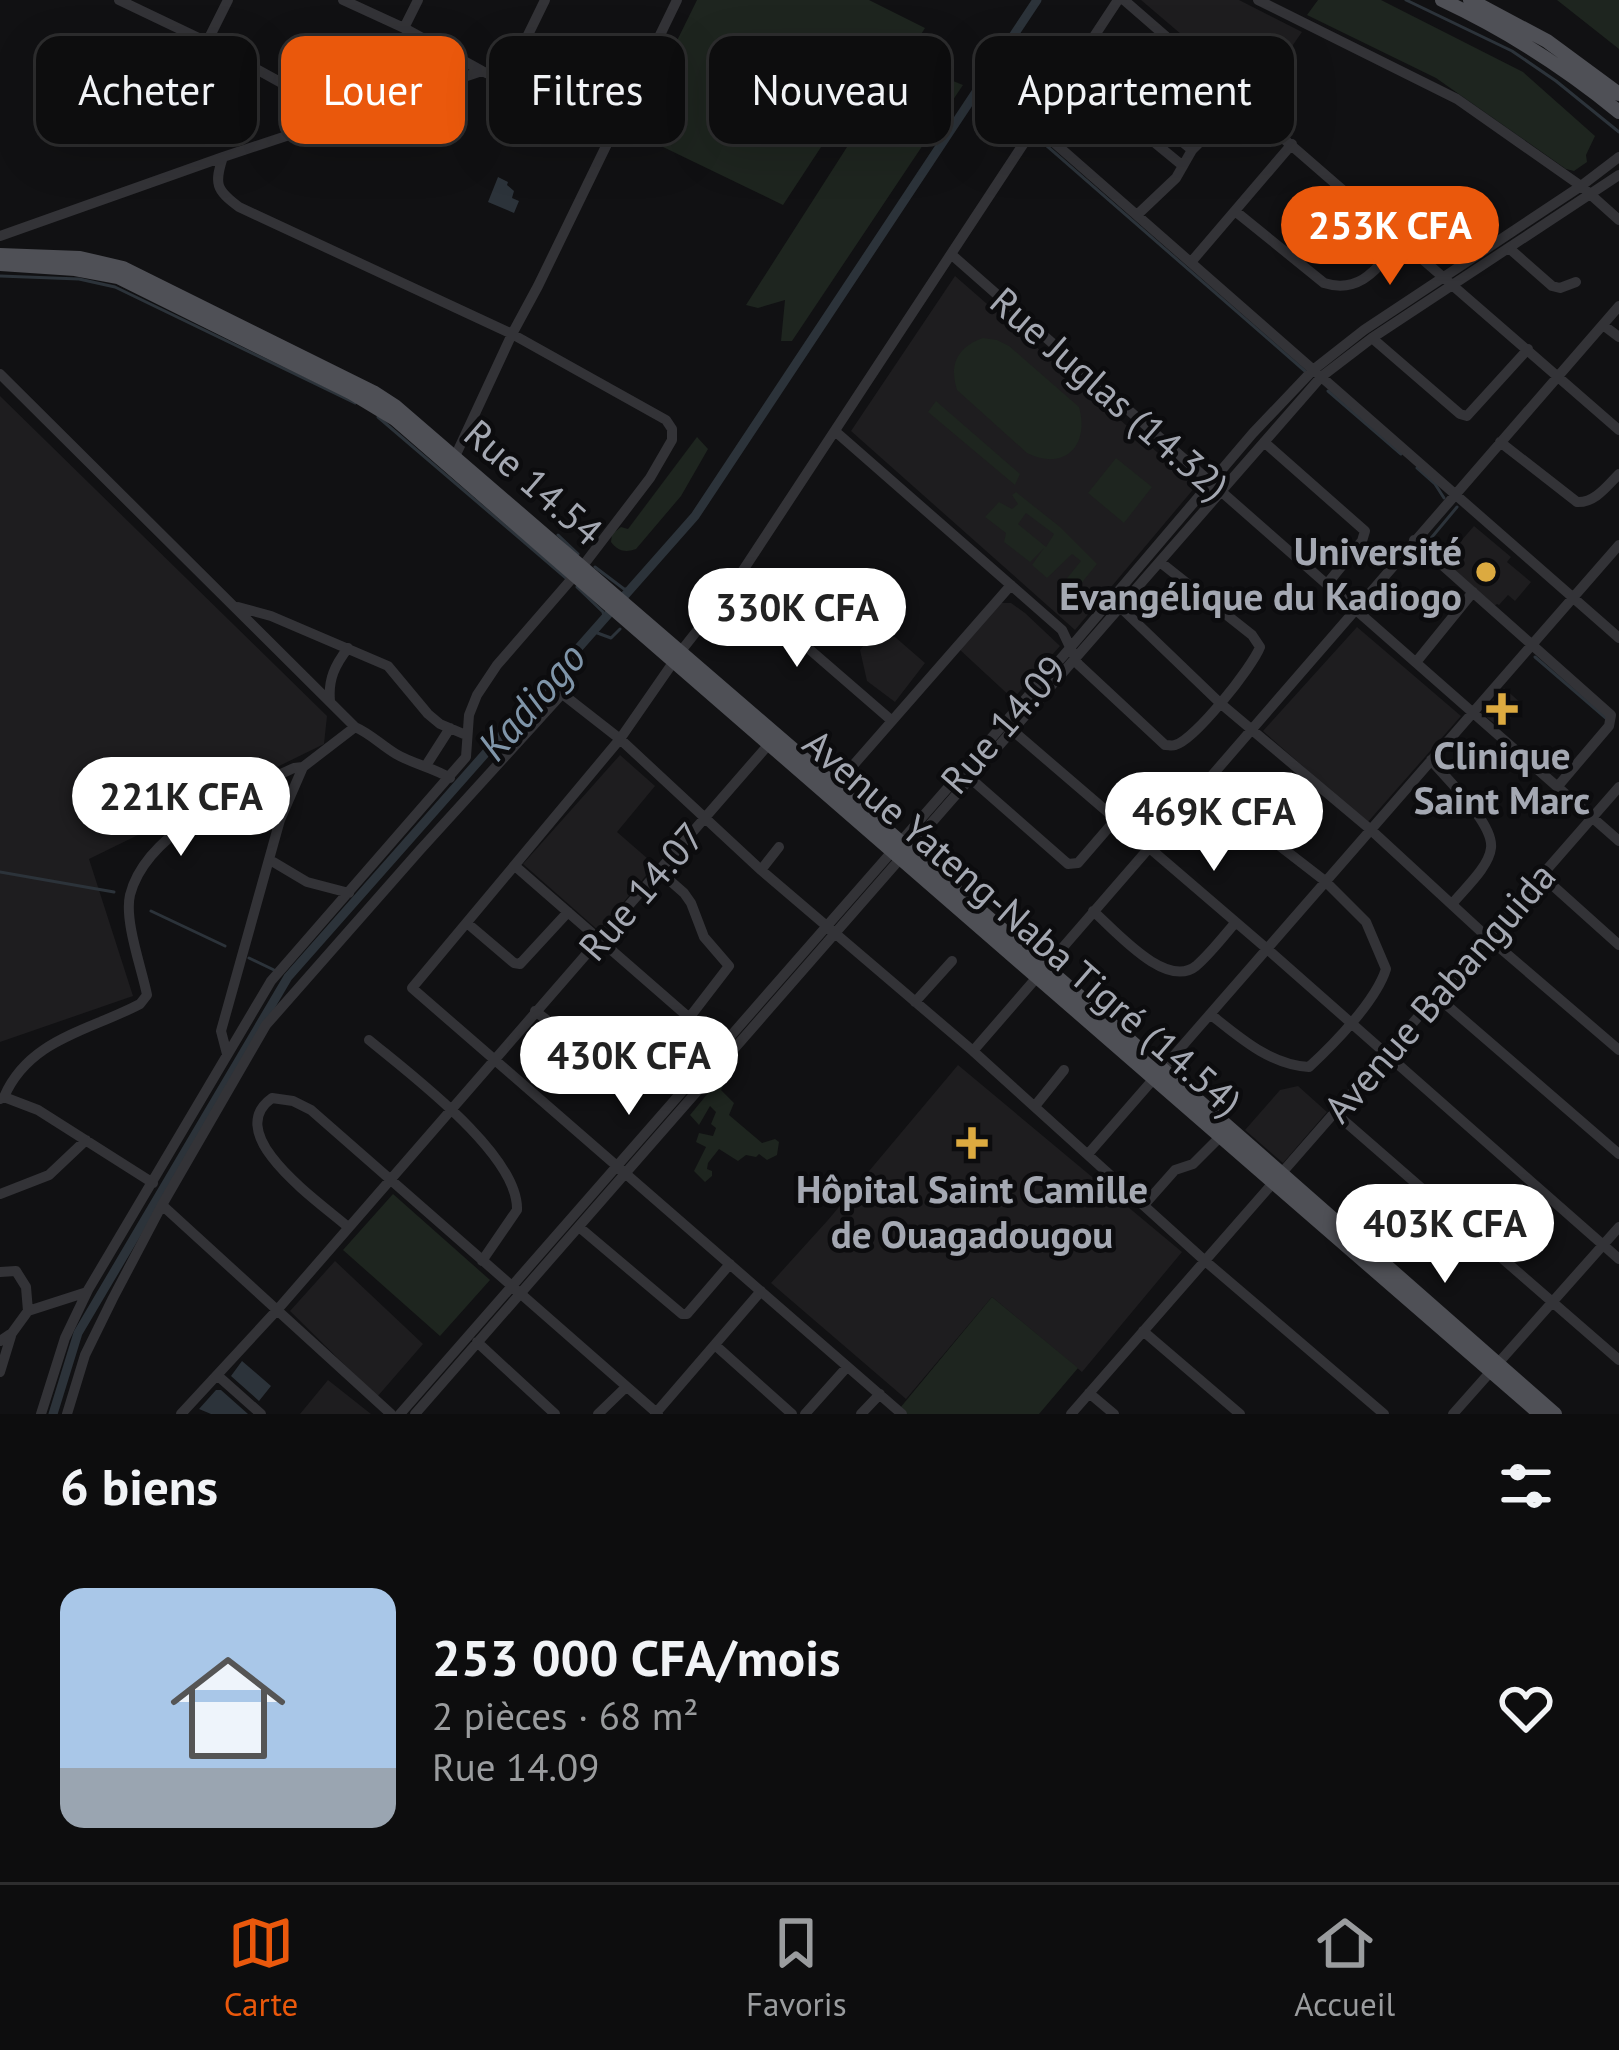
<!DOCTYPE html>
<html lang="fr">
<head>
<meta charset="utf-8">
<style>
  :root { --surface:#0d0d0e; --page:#1b1b1c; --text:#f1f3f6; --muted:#9a9c9e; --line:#2d2d2e; --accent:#ea580c }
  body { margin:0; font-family:"PT Sans",sans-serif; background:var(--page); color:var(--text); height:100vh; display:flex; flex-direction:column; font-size:45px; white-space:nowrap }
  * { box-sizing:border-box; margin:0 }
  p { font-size:39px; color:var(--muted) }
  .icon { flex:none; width:66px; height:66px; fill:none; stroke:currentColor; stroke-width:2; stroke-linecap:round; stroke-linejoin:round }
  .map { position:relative; height:1414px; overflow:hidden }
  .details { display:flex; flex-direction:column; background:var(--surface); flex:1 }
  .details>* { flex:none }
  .guide { position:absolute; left:36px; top:36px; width:1548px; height:108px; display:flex; gap:24px }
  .price { position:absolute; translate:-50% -102px; padding:0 27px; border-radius:42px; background:#fff; color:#222; font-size:39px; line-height:78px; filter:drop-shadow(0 3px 6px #0008) }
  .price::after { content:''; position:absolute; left:50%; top:72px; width:36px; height:27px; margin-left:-18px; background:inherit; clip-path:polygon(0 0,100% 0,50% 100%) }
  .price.on { background:var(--accent); color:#fff }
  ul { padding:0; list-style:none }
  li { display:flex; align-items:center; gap:36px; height:300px; padding:0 60px }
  li span { display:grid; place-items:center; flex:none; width:336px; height:240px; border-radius:24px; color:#555 }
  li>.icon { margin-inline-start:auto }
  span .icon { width:144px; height:144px; fill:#fffc; stroke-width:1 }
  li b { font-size:51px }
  h2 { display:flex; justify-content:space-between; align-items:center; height:144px; padding:0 60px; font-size:51px }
  .pill { padding:0 42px; border-radius:24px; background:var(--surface); box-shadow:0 12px 48px #0002,0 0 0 3px var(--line); font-size:42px; line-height:108px }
  .pill.on { background:var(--accent); color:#fff }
  .menu { display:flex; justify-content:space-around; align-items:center; height:168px; border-top:3px solid var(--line); background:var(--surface); font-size:33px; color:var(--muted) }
  .menu a { display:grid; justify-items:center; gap:6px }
  .menu .on { color:var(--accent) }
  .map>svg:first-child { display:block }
  .built { fill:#1e1d1f }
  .green { fill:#1e251f; fill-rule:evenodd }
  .water { fill:#2c333a }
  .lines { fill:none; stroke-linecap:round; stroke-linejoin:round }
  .stream { stroke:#2c333a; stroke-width:3 }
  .canal { stroke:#2c333a; stroke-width:9 }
  .minor { stroke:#333337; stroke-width:10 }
  .major { stroke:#4f5056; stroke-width:14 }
  .poi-dot { fill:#dcaa40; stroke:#0c0c0e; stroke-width:4.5 }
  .labels { text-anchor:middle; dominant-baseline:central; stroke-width:9; stroke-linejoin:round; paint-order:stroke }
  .street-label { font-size:39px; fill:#a4a8b2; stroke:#0c0c0e }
  .poi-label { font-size:39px; font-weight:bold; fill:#a4a8b2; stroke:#0c0c0e }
  .water-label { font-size:42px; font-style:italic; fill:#7f95a9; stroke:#0c0c0e }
</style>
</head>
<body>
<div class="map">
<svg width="1619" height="1414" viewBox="0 0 1619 1414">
  <rect width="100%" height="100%" fill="#111113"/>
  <path class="built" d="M1141 0H1239L1302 32 1256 98Z
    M955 276 1196 486 1075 630 851 431Z
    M0 396 327 716 324 744 89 859 133 996 0 1042Z
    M1474 526 1511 557 1507 562 1531 582 1515 601 1508 595 1499 605 1497 604 1493 607 1442 563Z
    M1001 603H1011L1025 613 1060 646 1013 699 959 649Z
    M1357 627 1461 716 1367 823 1263 731Z
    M872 635 895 637 925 663 895 702 867 681 860 650Z
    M1504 688 1522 704 1502 729 1481 713Z
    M620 755 655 786 617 832 655 865 599 931 523 864Z
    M958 1065 1182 1252 1082 1372 992 1297 906 1399 771 1283 828 1220Z
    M1298 1086 1327 1112 1283 1163 1245 1130 1280 1090Z
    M335 1261 423 1344 377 1397 290 1311Z
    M328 1380 371 1414H300Z"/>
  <path class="green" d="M697 0H869L925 28 904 61 963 85 792 341H781L785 300 758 308 746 305 902 61 884 51 783 205 632 132Z
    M1318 0H1381L1523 72 1595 136 1586 155 1587 162 1574 171 1566 169 1436 78 1307 15Z
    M1557 0H1619V49Z
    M983 338 997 340 1009 346 1079 407C1090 445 1065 472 1027 453L957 390C949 365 957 347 983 338Z
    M936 401 1020 474 1015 485 928 412Z
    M697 437 708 449 681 496 636 549C625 553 618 551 611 542L612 534 621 527 628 529Z
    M1116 458 1152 487 1124 523 1088 493Z
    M1016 492 1060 527 1097 564 1070 597 1059 588 1081 561 1072 554 1047 578 1032 565 1044 548 1030 562 1004 542 1006 533 985 517 999 502 1012 509 1018 504 1012 495ZM1026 513 1054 534 1046 547 1018 524Z
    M727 1070 731 1072 721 1090 734 1103 729 1115 762 1143 775 1139 779 1142 777 1155 767 1160 759 1154 756 1157 746 1155 738 1161 719 1149 708 1163 707 1169 712 1171V1176L705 1182 694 1171 706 1147 696 1142 699 1133 713 1136 716 1128 711 1124 716 1112 710 1106 699 1125 690 1115Z
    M393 1194 490 1280 440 1336 343 1250Z
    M992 1297 1078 1368 1039 1414H907L900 1408Z"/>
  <path class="water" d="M498 177 508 182 507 185 514 191 512 198 519 201 514 213 488 202Z
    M242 1361 271 1386 259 1401 231 1376Z
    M216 1390H221L248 1414H211L199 1409Z"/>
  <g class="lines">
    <path class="stream" d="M1406 0 1512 51 1556 81 1619 132
      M1001 106 1306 372
      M0 276 79 279 115 287 355 403
      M1328 391 1401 454
      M378 417 566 578
      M1417 468 1435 484 1444 498
      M558 535 578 554
      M1427 543 1457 507
      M595 567 624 589H629
      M577 587 603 612 604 617
      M592 631 611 638 620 629
      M1535 657 1607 719
      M0 872 114 892
      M151 911 225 946
      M249 958 274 970"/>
    <path class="canal" d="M53 1414 78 1333 288 977 695 516 1037 0"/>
    <path class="minor" d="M119 0 207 42 298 92 306 98 316 125
      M343 0 404 28 482 71 613 132
      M1124 0 1619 430
      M1258 0 1457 99 1581 186 1619 220
      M404 28 418 0
      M207 42 228 0
      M1070 73 1183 166
      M505 82 545 0
      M406 97 422 40
      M1103 101 1111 89 1117 88 1192 150
      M1034 125 1619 638
      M1235 211 1324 283C1362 295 1379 265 1402 240
      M1137 215 1176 178 1192 150 1241 101
      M0 236 223 157 482 71
      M1510 249 1552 286 1560 288 1576 282
      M952 255 1619 841
      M1192 261 1292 144
      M1603 325 1619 337
      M1372 338 1460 414 1467 416 1528 349
      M0 374 355 727C371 734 381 745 396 754 413 764 432 767 450 778
      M836 432 1062 630 1078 664 1165 745C1169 745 1172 746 1175 745 1194 741 1253 666 1260 647L1252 635 1160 562
      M1264 442 1365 531 1362 541 1327 584
      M1500 442 1577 502C1595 503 1607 486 1619 474
      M453 461 512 334 538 286 677 0
      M1414 540 1611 715 1609 726 1558 786
      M734 584 891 720
      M1118 605 1220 703 1371 830 1486 936 1619 1050
      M238 607 271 616 388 666 428 714 440 724 466 735
      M1417 661 1473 592
      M330 701C328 679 335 665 348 648
      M1012 730 1266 948 1619 1259
      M1431 760C1446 779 1494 823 1491 848 1489 867 1464 889 1452 904
      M427 764 450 728
      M970 778 1068 864 1078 863 1116 819
      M835 786 1011 585
      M1190 798 1231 832 1272 840 1325 881 1366 922 1386 969C1376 1001 1334 1044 1309 1067 1270 1065 1239 1037 1210 1014
      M270 860 307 882 349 893
      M515 866 725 1049
      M761 870 779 847
      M1541 875 1619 945
      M1093 911C1115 930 1166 990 1196 966 1210 954 1223 937 1235 923
      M467 923 514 963 520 964 568 912
      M1435 995 1619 1154
      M915 1002 952 961
      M535 1011 585 1049 642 1063 689 1018 729 966 704 937 691 903 684 893 659 871
      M369 1040C410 1074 519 1155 517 1210L482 1261
      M973 1051 1619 306
      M227 1054 221 1031 280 820 303 767 355 727
      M4 1097 38 1110 153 1183
      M0 1099 4 1097C29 1039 89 1031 140 1004L147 995C142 969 124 921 130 895 146 831 240 792 294 768L303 767
      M1035 1106 1064 1070
      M1334 1112 1619 1360
      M1089 1153 1619 545
      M0 1194 49 1175 86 1140
      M162 1205 391 1414
      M1144 1205 1175 1170 1193 1164 1220 1137
      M348 1227C321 1203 220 1135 272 1098L293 1101 311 1110 658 1414
      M579 1227 682 1314H687L730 1264
      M0 1272 16 1271 26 1287 28 1311
      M1143 1331 1240 1414
      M0 1341 12 1333 28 1311 87 1292
      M477 1342 555 1414
      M715 1345 792 1414
      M0 1372 11 1336
      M217 1375 261 1414
      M1089 1393 1114 1414
      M41 1414 65 1338 88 1290 271 981 466 757 469 715 477 695 497 665 582 567 650 478 672 440V429L666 420 512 334 239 207C216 190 214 184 223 157
      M67 1414 85 1355 113 1298 162 1205 266 1025 420 850 561 695 565 696 620 739 761 870 973 1051 1204 1260 1384 1414
      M181 1414 278 1309 769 744
      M400 1414 1064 655 1253 433 1313 370 1364 330 1581 186 1619 157
      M415 1414 1321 377 1372 338 1619 175
      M598 1414 626 1387
      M655 1414 761 1291
      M805 1414 847 1367
      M861 1414 880 1394
      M902 1414 412 988 620 739 681 651 734 584 1118 0
      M1071 1414 1619 787
      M1453 1414 1619 1227"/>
    <path class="major" d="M1442 0C1506 30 1564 67 1619 112
      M1470 0 1547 41 1619 94
      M0 255 80 258 123 268 375 393 395 406 1077 994 1555 1414
      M0 264 75 269 118 277 352 393 395 419 1540 1414"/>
  </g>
  <g class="poi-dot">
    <circle cx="1486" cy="572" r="12"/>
    <path d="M1496 691h12v12h12v12h-12v12h-12v-12h-12v-12h12z"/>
    <path d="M966 1125h12v12h12v12h-12v12h-12v-12h-12v-12h12z"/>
  </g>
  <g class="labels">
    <g class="street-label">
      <text transform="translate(1110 393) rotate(41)">Rue Juglas (14.32)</text>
      <text transform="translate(534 482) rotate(41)">Rue 14.54</text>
      <text transform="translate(1003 724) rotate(-49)">Rue 14.09</text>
      <text transform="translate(641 891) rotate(-49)">Rue 14.07</text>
      <text transform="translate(1023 922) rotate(41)">Avenue Yateng-Naba Tigré (14.54)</text>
      <text transform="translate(1439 992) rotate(-49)">Avenue Babanguida</text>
    </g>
    <g class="poi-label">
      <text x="1462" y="550" text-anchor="end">Université<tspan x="1462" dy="45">Evangélique du Kadiogo</tspan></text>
      <text x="1502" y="754">Clinique<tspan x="1502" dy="45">Saint Marc</tspan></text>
      <text x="972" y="1188">Hôpital Saint Camille<tspan x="972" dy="45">de Ouagadougou</tspan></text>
    </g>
    <g class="water-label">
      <text transform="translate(531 701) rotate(-49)">Kadiogo</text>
    </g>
  </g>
</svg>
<b class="price on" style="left:1390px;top:288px">253K CFA</b>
<b class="price" style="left:797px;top:670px">330K CFA</b>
<b class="price" style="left:181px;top:859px">221K CFA</b>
<b class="price" style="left:1214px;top:874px">469K CFA</b>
<b class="price" style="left:629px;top:1118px">430K CFA</b>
<b class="price" style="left:1445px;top:1286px">403K CFA</b>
<div class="guide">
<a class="pill">Acheter</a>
<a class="pill on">Louer</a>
<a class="pill">Filtres</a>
<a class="pill">Nouveau</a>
<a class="pill">Appartement</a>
</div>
</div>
<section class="details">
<h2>6 biens<svg class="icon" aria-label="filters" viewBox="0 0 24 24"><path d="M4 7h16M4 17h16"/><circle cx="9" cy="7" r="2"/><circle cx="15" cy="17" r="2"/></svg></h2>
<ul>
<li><span style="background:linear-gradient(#a9c7e8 75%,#9aa5b1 0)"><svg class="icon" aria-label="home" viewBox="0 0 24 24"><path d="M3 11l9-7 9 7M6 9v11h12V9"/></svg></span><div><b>253 000 CFA/mois</b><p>2 pièces · 68 m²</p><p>Rue 14.09</p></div><svg class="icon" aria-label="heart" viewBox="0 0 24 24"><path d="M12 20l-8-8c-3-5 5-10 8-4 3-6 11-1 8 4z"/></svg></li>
</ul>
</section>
<nav class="menu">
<a class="on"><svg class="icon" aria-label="map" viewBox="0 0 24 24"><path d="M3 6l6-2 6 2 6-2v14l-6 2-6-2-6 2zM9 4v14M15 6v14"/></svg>Carte</a>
<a><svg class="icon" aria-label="saved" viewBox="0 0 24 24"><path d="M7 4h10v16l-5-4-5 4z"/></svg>Favoris</a>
<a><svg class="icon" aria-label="home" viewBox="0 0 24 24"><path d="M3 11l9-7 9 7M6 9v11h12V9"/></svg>Accueil</a>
</nav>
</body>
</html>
